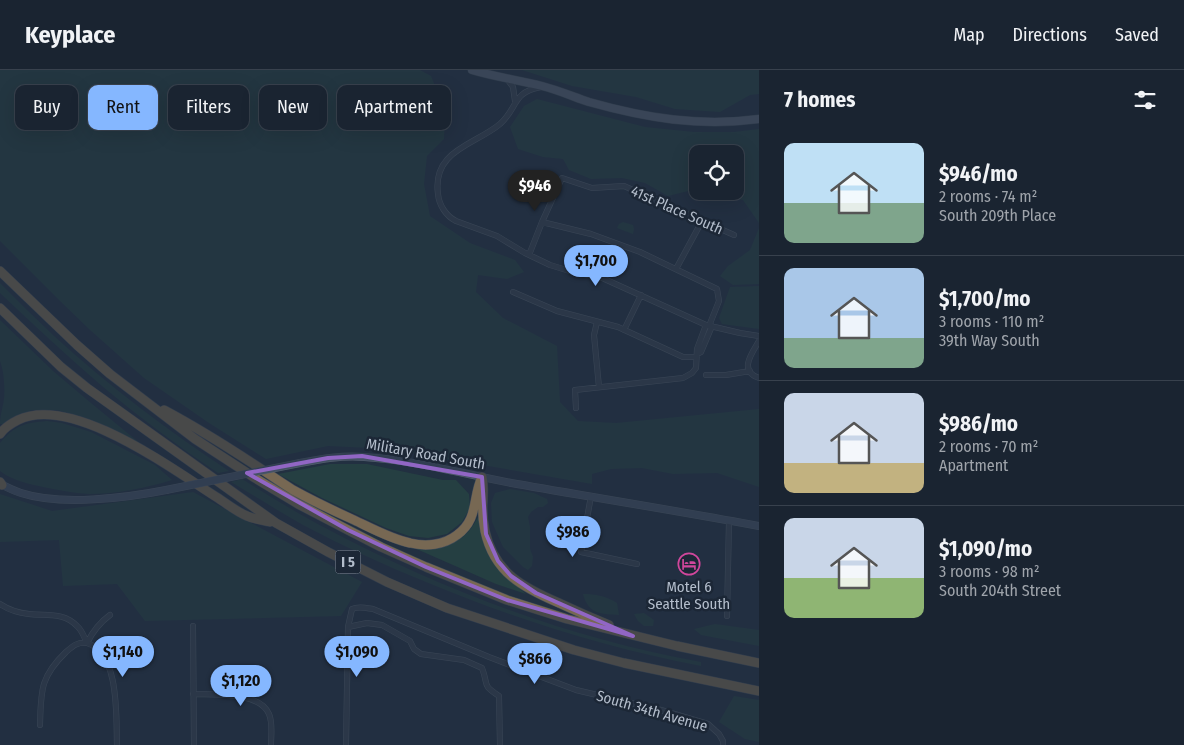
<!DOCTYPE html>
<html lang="en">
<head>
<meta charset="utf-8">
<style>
  :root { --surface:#1a2431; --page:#232c39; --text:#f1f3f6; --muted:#9fa4ab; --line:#38414d; --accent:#85b7ff }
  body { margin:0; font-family:"Fira Sans Condensed",sans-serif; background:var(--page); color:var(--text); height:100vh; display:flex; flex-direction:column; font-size:19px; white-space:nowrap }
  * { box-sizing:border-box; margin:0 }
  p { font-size:16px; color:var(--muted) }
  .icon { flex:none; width:28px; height:28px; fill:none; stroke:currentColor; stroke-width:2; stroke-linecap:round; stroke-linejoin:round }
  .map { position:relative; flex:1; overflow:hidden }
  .details { display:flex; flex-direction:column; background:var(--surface); width:425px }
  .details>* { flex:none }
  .guide { position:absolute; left:15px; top:15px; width:475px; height:45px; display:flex; gap:10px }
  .tools { position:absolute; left:689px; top:75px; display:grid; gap:10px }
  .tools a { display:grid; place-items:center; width:55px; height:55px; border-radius:10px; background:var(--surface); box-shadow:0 5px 20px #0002,0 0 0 1px var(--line); font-size:25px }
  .price { position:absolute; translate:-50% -42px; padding:0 11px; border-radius:18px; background:var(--accent); color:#111; font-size:16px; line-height:32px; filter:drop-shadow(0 1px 2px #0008) }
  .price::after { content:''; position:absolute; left:50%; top:30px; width:15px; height:11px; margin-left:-8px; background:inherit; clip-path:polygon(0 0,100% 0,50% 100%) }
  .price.active { background:#222; color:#fff }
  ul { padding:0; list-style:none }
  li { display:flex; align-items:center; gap:15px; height:125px; padding:0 25px }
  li+li { border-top:1px solid var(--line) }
  li span { display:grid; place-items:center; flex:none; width:140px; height:100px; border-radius:10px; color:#555 }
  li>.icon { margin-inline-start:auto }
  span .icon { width:60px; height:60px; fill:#fffc; stroke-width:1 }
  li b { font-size:21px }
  h2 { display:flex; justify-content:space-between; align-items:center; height:60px; padding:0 25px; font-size:21px }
  .tag { padding:0 18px; border-radius:10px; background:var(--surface); box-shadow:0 5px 20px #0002,0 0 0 1px var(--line); font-size:18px; line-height:45px }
  .tag.active { background:var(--accent); color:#111 }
  header { display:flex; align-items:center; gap:30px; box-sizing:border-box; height:70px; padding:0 25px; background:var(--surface); border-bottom:1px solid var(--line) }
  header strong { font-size:24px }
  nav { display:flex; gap:28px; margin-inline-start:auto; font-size:18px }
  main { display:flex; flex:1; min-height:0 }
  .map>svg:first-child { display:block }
  .green { fill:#253f42; fill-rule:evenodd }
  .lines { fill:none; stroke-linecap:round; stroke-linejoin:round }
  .minor-casing { stroke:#55606e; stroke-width:6 }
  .secondary-casing { stroke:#55606e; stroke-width:8 }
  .primary-casing { stroke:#404b5a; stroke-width:9 }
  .motorway-casing { stroke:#424d5b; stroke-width:10 }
  .minor { stroke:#374251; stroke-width:5 }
  .secondary { stroke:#445164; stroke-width:7 }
  .primary { stroke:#556171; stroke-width:8 }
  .motorway { stroke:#776853; stroke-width:9 }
  .secondary-bridge-casing { stroke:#55606e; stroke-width:8; stroke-linecap:butt }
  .secondary-bridge { stroke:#445164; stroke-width:7 }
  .marked { fill:none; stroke:#9166c4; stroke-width:4; stroke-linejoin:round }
  .labels { text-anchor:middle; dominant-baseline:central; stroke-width:5; stroke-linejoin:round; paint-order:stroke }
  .shield { fill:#1c2736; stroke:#86909e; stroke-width:1 }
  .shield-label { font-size:14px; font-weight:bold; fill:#b3bdcb }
  .street-label { font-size:15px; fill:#b3bdcb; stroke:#1c2736 }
  .poi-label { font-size:15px; fill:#b3bdcb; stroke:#1c2736 }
</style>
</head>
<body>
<header>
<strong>Keyplace</strong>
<nav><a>Map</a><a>Directions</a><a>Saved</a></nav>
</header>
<main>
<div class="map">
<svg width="759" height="675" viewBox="0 0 759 675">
  <rect width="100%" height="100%" fill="#223041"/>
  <path class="green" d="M0 0H420L431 6 445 40 444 69 427 86 424 114 430 146 470 173 515 190 524 202 507 209 478 205 476 222 503 248 557 276 560 332 578 351 616 353 759 339V417L717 403 673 404 642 398 611 399 592 404V414L390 379 328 376 266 389 209 353 144 308 89 259 58 229 0 171Z
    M522 0H759V24L750 25 720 42 675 39 636 27 572 16Z
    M537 29 645 57 694 62H734L759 59V153L743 130 718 125 688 121 668 126 645 113 622 108 591 109 569 100 563 89 543 87 518 79 510 57 524 36ZM698 84H735V121H698Z
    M623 152 633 155 634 159 633 164 617 158 619 154Z
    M759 158V214L733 215 720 206 728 196 750 180Z
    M0 213C18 231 36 249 54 266 109 316 167 360 229 401L218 403C178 376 139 347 102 316 67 286 33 254 0 223Z
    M759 216V259L722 254 719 248 730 217Z
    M0 250 53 301 91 333 153 384 102 356 79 346 57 340H32L3 354H0C0 345 3 337 4 329 5 318 4 301 0 291Z
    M47 351 62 353 91 362 155 395 172 410C146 418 116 424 89 424 73 423 58 420 43 417 28 414 12 410 0 401V373C15 355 25 353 47 351Z
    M330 394H367L443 410H456L469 424 470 438 462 452 447 464 428 468 409 466 386 458 322 428 278 404Z
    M242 409C271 427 300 445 331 461 447 522 572 569 701 592V596C606 578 515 549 426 512 384 495 343 476 303 455 278 441 255 426 231 412Z
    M510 419 534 423 547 429 548 433 543 437H538L531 442 528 447 530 457V479L533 487 532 496 528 500 523 497 503 477 492 452 491 433 495 423Z
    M193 422 362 512 341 546 145 551 117 514 63 516 59 470 0 472V424L52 441Z
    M480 443V452L510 510 526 524 496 514 412 477C447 475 463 478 480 443Z
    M583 524C596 524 606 526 617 533L619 545C601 544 588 544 583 524Z
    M644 543 654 550 653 556H644L638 551 634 544Z
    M715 554 759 560V576L701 565 694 559Z
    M734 626 759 630V672L745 669 719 652Z"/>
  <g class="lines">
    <g class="minor-casing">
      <path id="minor" d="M507 9 513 17 515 31
        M541 17C512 22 518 38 500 54 475 75 432 80 438 124 439 135 446 146 456 151L497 166 525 183 550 195 573 202 600 207 706 255 740 263 759 266
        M542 152 591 164 640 182 717 219 719 231 709 256
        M529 185 542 152 562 108 592 118 624 116 734 165
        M676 199 702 151
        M513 222 557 241 618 257 683 287H696
        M597 252 594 265 599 317
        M624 260 641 225
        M759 271C752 283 738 301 759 308
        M697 284 701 282 712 256
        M706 305H726L750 301
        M576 338 575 320 683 308 692 303 696 298 697 279 706 255
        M591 426 581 482 637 494
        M0 534C9 540 19 543 29 544 47 546 64 542 77 556 82 560 84 567 87 573 77 572 73 576 66 582 40 607 41 621 40 655
        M110 545C99 553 93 561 87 573 120 583 116 648 117 675
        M727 546 729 451
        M193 556 194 675
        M348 557 367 553 382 555 410 571 414 579 421 584 464 590 482 598C489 616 481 614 499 626L500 675
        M193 624C214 625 259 621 269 644 273 653 271 665 271 675
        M346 675 348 557 352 539C359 536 366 538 373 539L489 587 576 620 661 640 708 654 719 664 723 671V675"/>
    </g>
    <g class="secondary-casing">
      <path id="secondary" d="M300 393C321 389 343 385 364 387 416 390 466 405 517 414 597 428 678 441 759 456
        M0 414C7 417 14 421 21 423 61 436 126 428 166 420"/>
    </g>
    <g class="primary-casing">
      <path id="primary" d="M472 0C495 7 519 10 542 16 558 20 574 27 589 32 646 48 700 57 759 49"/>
    </g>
    <g class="motorway-casing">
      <path id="motorway" d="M0 201 77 275 110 304 195 369 255 408 298 434 348 460 381 477 426 497 507 530 567 549 677 576 759 593
        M0 238 61 297 87 318 276 453 328 482 387 512 447 538 574 580 624 593 759 621
        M164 340C194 356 223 374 252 393 266 402 279 411 293 420 313 431 334 441 354 450 373 459 391 469 410 473 426 477 444 475 457 465 479 449 472 428 482 407
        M0 364C4 358 12 353 18 350 72 324 172 399 218 428 227 434 237 442 247 446 254 449 262 450 270 452
        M482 407C484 416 483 422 483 430 482 441 483 451 485 461 494 503 524 518 559 533 576 541 592 548 609 555
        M0 412 2 415"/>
    </g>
    <use href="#minor" class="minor"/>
    <use href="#secondary" class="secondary"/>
    <use href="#primary" class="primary"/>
    <use href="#motorway" class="motorway"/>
    <g class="secondary-bridge-casing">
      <path id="secondary-bridge" d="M166 420 300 393"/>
    </g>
    <use href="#secondary-bridge" class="secondary-bridge"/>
  </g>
  <path d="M0 0H759V675H0ZM362 386 482 407 486 464 498 491 511 506 536 523 633 566 507 530 426 497 348 460 247 403 328 388Z" fill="#223041" fill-opacity=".55" fill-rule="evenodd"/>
  <path class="marked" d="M362 386 482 407 486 464 498 491 511 506 536 523 633 566 507 530 426 497 348 460 247 403 328 388Z"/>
  <defs>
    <g id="hotel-ring" transform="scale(1.125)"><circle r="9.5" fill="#1c2736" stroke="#d1479c" stroke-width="1.5"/><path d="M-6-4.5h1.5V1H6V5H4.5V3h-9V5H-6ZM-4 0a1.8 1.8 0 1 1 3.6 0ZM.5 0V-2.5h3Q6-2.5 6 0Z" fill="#d1479c"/></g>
  </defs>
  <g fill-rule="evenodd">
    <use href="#hotel-ring" x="689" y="494"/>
  </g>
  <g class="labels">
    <rect class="shield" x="335.5" y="480.5" width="25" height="23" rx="4"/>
    <g class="shield-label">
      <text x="348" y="492">I 5</text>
    </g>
    <g class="street-label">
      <text transform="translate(677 140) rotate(24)">41st Place South</text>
      <text transform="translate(426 384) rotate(10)">Military Road South</text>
      <text transform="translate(652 641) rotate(16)">South 34th Avenue</text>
    </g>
    <g class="poi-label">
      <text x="689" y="517">Motel 6<tspan x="689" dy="17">Seattle South</tspan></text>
    </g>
  </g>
</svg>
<div class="tools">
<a><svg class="icon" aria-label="locate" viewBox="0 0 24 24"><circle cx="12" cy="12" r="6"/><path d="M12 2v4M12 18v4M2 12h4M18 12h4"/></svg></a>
</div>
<b class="price active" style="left:535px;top:142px">$946</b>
<b class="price" style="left:596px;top:217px">$1,700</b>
<b class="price" style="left:573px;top:488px">$986</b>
<b class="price" style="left:123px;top:608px">$1,140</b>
<b class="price" style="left:357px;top:608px">$1,090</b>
<b class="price" style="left:535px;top:615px">$866</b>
<b class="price" style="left:241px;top:637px">$1,120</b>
<div class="guide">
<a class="tag">Buy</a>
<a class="tag active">Rent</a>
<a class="tag">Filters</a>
<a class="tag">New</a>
<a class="tag">Apartment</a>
</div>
</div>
<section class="details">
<h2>7 homes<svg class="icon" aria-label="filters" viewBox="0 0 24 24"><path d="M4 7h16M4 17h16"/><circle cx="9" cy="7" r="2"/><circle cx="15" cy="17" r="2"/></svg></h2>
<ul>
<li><span style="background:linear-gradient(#bfe0f5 60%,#7fa58c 0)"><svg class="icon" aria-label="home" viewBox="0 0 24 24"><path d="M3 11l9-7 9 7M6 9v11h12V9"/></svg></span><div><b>$946/mo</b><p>2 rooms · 74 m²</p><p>South 209th Place</p></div></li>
<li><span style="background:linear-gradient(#a9c7e8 70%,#7fa58c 0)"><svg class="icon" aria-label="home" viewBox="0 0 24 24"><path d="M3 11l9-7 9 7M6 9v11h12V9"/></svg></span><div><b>$1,700/mo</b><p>3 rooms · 110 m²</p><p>39th Way South</p></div></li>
<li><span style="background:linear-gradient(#c9d6e8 70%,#c2b280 0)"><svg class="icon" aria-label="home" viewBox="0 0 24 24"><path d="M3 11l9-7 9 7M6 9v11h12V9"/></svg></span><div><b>$986/mo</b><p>2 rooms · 70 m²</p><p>Apartment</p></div></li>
<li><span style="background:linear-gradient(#c9d6e8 60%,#8fb573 0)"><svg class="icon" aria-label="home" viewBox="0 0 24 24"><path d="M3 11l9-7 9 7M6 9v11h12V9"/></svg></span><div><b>$1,090/mo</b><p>3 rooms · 98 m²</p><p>South 204th Street</p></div></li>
</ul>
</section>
</main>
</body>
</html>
